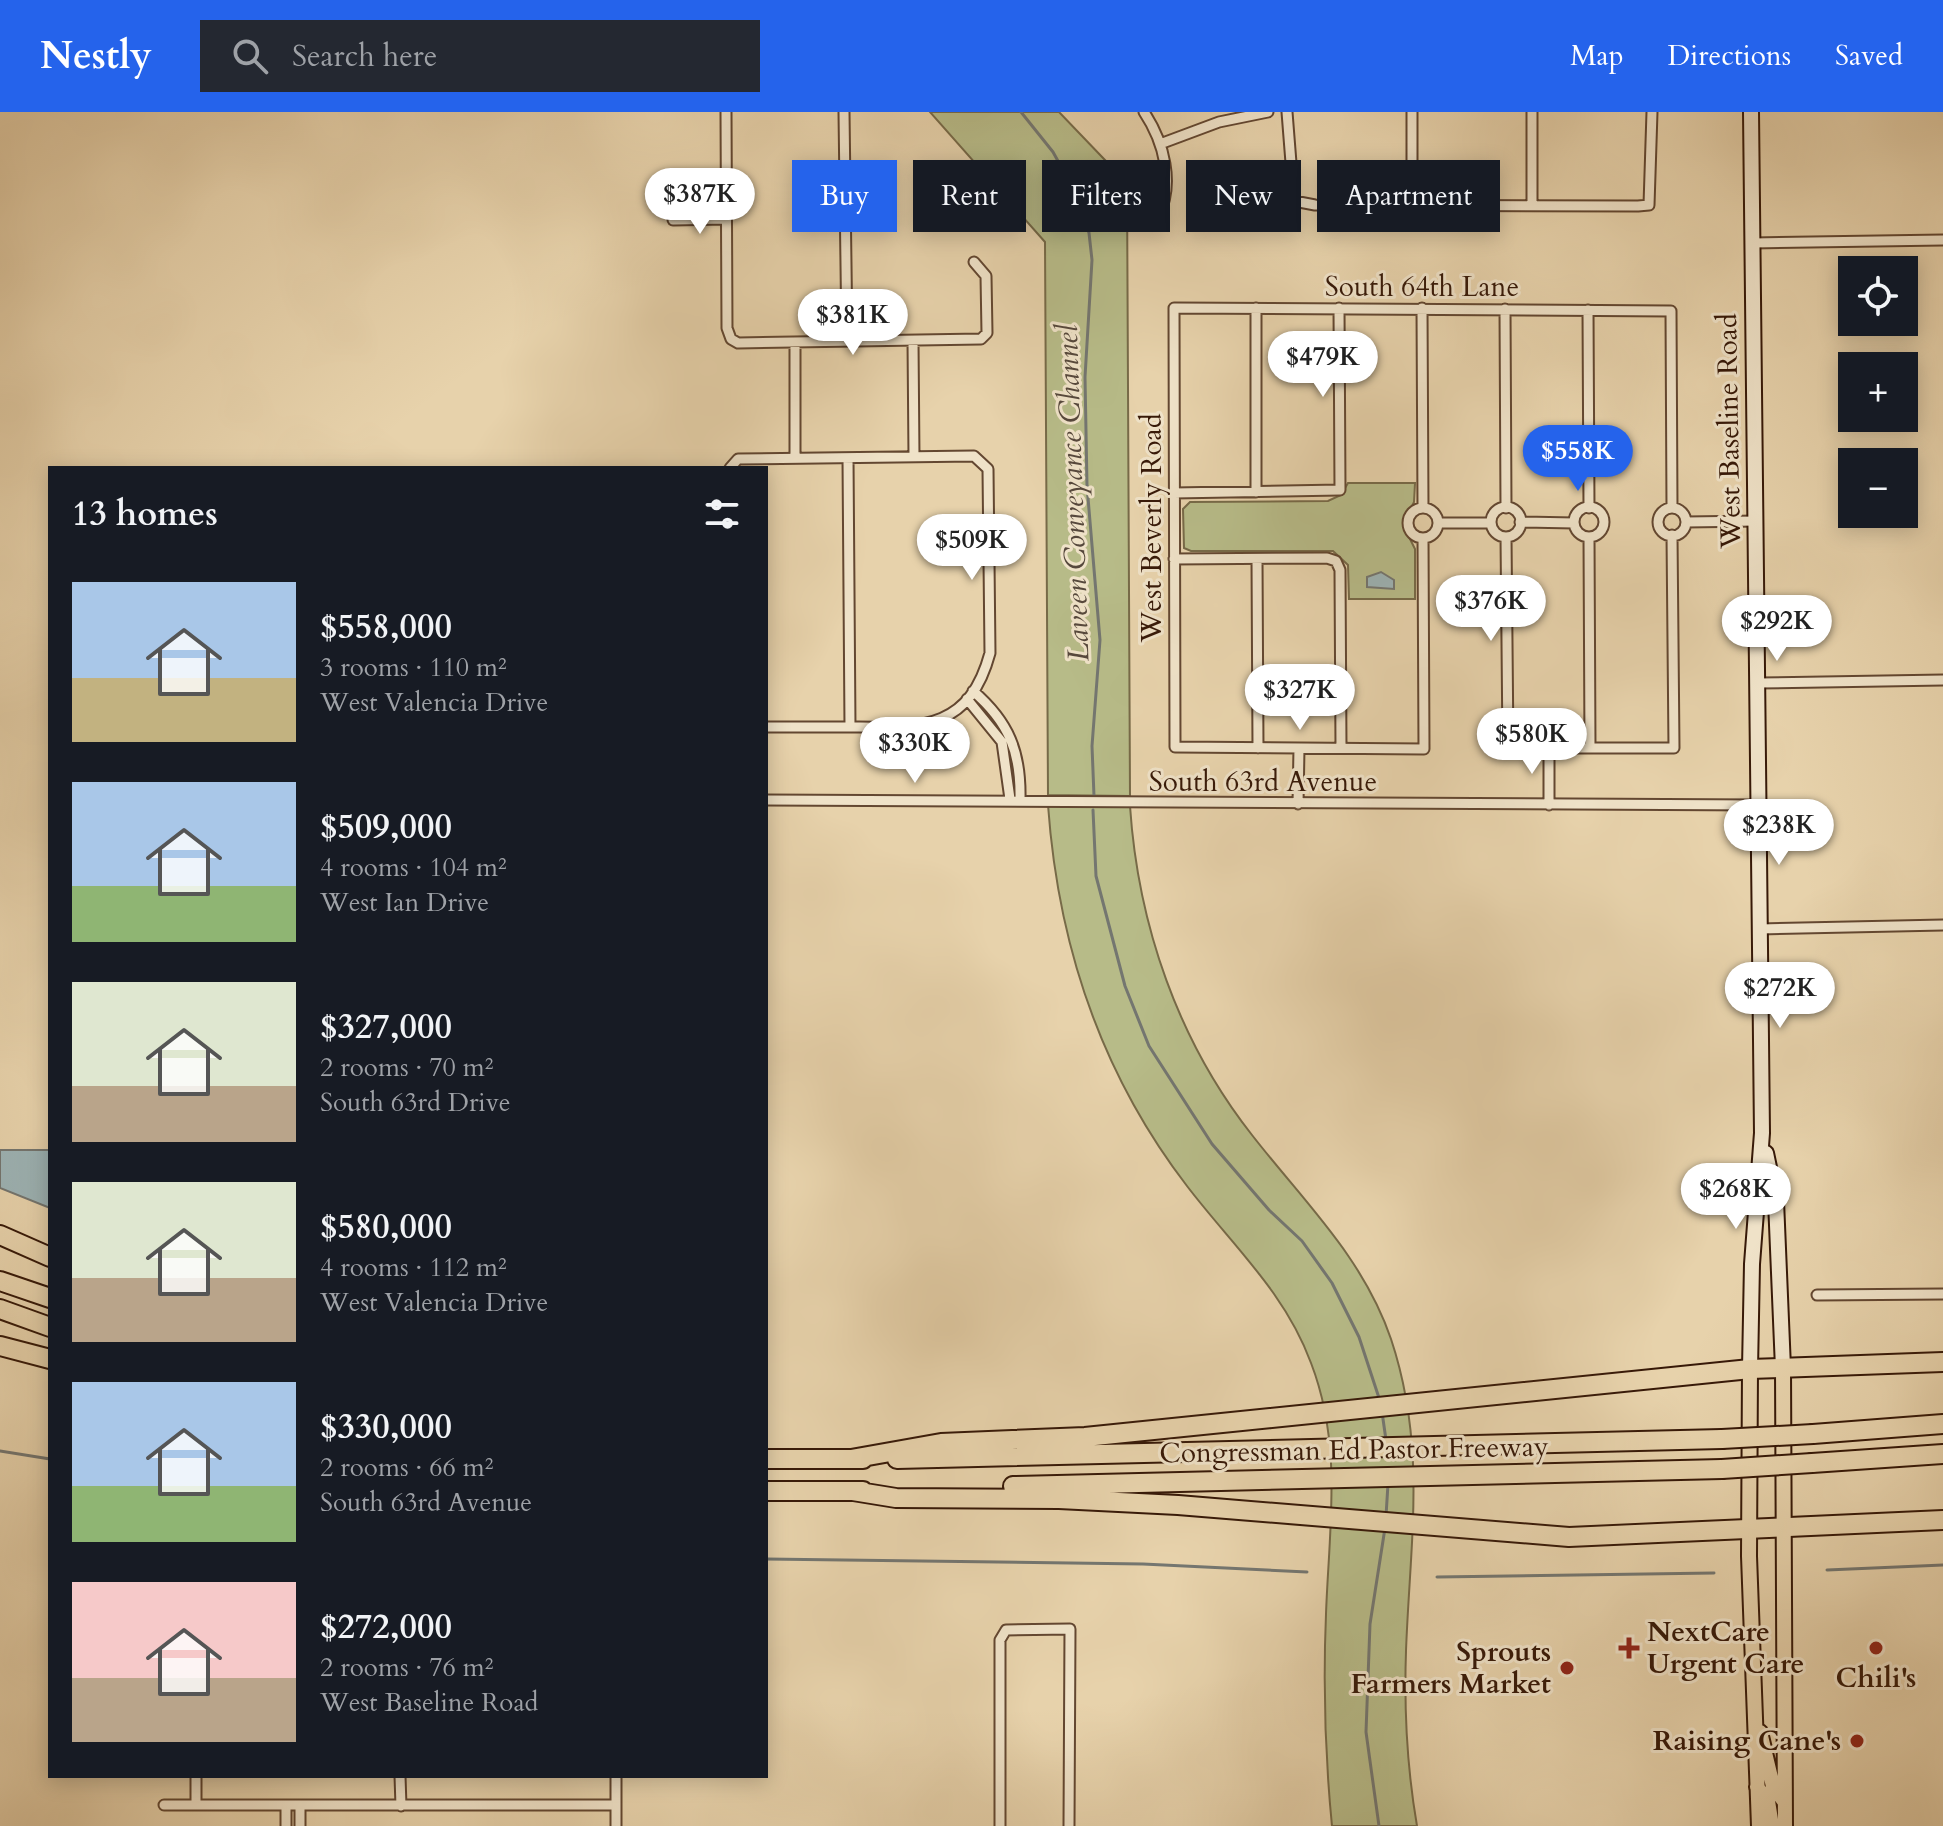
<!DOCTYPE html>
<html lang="en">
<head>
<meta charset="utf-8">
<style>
  :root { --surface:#171b24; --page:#242831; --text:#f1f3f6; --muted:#9ea1a6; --accent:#2563eb }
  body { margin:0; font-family:Cardo,serif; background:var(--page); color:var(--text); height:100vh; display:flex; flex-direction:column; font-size:30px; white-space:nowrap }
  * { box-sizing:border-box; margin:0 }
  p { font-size:26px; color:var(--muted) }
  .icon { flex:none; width:44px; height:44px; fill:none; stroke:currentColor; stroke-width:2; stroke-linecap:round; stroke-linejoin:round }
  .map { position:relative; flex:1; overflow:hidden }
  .drawer { position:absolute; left:48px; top:354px; width:720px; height:1312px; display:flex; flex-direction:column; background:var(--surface); border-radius:0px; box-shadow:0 4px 20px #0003 }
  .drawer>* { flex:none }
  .guide { position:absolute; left:792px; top:48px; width:760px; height:72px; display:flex; gap:16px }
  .buttons { position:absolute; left:1838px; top:144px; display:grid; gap:16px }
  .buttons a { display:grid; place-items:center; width:80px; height:80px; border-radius:0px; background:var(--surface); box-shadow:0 4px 20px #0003; font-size:40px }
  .price { position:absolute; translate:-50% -68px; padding:0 18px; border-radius:28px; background:#fff; color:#222; font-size:26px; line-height:52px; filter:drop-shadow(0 2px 4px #0008) }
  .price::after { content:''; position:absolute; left:50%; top:48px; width:24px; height:18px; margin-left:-12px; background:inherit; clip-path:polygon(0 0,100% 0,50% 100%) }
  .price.selected { background:var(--accent); color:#fff }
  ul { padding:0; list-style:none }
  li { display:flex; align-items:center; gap:24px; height:200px; padding:0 24px }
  li span { display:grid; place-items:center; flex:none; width:224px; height:160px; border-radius:0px; color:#555 }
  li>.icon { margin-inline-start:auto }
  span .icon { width:96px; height:96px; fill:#fffc; stroke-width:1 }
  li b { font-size:34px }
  h2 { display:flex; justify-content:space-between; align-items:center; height:96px; padding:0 24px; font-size:34px }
  .chip { padding:0 28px; border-radius:0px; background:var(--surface); box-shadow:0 4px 20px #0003; font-size:28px; line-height:72px }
  .chip.selected { background:var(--accent); color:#fff }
  header { display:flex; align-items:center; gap:48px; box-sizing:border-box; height:112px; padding:0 40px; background:var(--accent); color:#fff }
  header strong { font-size:38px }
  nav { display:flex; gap:44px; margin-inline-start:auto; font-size:28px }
  .search { width:560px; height:72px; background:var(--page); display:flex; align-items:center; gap:20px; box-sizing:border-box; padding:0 28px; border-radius:0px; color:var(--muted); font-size:30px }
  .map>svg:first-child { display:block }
  .green { fill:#b7bb88; stroke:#776a48; stroke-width:2 }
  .water { fill:#9db4b6; stroke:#747670; stroke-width:2 }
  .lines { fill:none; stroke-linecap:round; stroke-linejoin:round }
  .stream { stroke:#747670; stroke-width:3 }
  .minor-casing { stroke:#634731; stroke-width:13 }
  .secondary-casing { stroke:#371908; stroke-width:18 }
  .primary-casing { stroke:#371908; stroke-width:18 }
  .motorway-casing { stroke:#371908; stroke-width:22 }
  .minor { stroke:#efe2c8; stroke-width:9 }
  .secondary { stroke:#efe2c8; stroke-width:14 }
  .primary { stroke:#e7d2ab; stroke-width:14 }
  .motorway { stroke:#e7d2ab; stroke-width:18 }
  .motorway-bridge-casing { stroke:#371908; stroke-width:22; stroke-linecap:butt }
  .motorway-bridge { stroke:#e7d2ab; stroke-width:18 }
  .poi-dot { fill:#8f2418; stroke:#efe2c8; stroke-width:3 }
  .labels { text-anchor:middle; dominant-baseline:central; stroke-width:6; stroke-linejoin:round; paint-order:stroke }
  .street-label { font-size:28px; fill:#371908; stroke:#efe2c8 }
  .poi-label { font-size:28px; font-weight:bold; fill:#371908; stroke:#efe2c8; text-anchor:end }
  .water-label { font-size:30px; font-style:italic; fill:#56483c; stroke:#efe2c8 }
</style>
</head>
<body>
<header>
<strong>Nestly</strong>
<div class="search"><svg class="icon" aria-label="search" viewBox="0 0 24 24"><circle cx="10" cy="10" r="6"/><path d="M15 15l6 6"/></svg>Search here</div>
<nav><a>Map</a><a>Directions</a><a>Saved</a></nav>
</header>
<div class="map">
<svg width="1943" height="1714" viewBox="0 0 1943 1714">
  <rect width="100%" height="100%" fill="#e7d2ab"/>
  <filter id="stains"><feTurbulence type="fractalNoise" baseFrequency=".0025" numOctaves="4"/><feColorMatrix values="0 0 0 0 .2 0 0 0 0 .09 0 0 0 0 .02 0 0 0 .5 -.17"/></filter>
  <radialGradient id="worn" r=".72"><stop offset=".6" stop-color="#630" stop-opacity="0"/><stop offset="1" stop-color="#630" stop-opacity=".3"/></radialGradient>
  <path class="green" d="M930 0H1059L1127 71 1130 684 1048 683 1045 130Z
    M1348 371H1415L1414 390 1403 413 1415 437V487H1349L1348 453 1333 439H1191L1184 436 1183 397 1190 390 1328 389 1341 383Z
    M1048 693 1130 694C1138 813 1178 929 1252 1023 1304 1090 1363 1145 1391 1227 1427 1335 1410 1429 1406 1539 1404 1597 1407 1656 1417 1714H1332C1325 1643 1323 1574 1326 1502 1329 1416 1343 1334 1311 1251 1285 1180 1232 1133 1187 1074 1101 962 1058 833 1048 693Z"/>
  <path class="water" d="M1381 460 1394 468V477L1367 475V465Z
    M0 1038H50V1096L0 1076Z"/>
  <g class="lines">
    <path class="stream" d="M1021 0 1053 40 1080 89 1089 121 1092 148 1085 265 1087 374 1100 528 1092 634 1094 684
      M1093 698 1096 764 1125 874 1149 934 1212 1032 1269 1098 1302 1129 1332 1171 1359 1225 1380 1289
      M1382 1300 1386 1328
      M0 1339 50 1347
      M1386 1404 1388 1372
      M766 1447 1143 1452 1307 1460
      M1827 1458 1943 1453
      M1437 1465 1714 1461
      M1379 1714 1366 1620 1370 1512 1385 1416"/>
    <g class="minor-casing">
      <path id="minor" d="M726 0 727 216 731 227 738 231 981 227 987 221 986 164 974 150
        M844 0 847 229
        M1144 0C1164 30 1175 72 1158 105
        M1287 0 1294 89 1315 93 1638 94 1649 93 1652 0
        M1532 0V94
        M1160 32 1219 10 1268 0
        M1412 93V0
        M673 108 726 107
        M1753 131 1943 128
        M1256 196V380
        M1422 196 1423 396
        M1505 197 1506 396
        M1588 198 1589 396
        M913 229 914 345
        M795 230V346
        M848 346 850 615
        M730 356 738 347 974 344 988 357 990 541C970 615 925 616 859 615 828 615 797 615 766 615
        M1174 381 1340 378 1339 196
        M1491 410a15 15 0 1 1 30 0a15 15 0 1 1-30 0Z
        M1574 410a15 15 0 1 1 30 0a15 15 0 1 1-30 0Z
        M1658 410a14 14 0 1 1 28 0a14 14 0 1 1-28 0Z
        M1408 411a15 15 0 1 1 30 0a15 15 0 1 1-30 0Z
        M1520 410 1574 411
        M1686 410 1757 409
        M1438 411H1491
        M1506 425 1508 636H1674L1672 423
        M1589 425 1590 636
        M1423 426 1424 637 1175 635 1174 196 1671 199 1672 396
        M1174 447 1327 446 1336 449 1340 458 1341 636
        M1257 447 1258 636
        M1758 571 1943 568
        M973 579C1009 610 1021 640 1020 687
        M967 587 1002 630 1010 687
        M766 688 1759 693
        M1298 692 1299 636
        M1549 693V636
        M1760 817 1943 813
        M1817 1183 1943 1182
        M196 1664V1693
        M400 1664 401 1694
        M164 1693H616V1714
        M616 1693V1664
        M286 1694V1714
        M300 1714V1694
        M1000 1714V1528L1006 1518 1070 1517 1069 1714"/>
    </g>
    <g class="secondary-casing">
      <path id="secondary" d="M1766 1041 1776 1089 1783 1256
        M1750 1257 1752 1152 1762 1021 1751 0"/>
    </g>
    <g class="primary-casing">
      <path id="primary" d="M1783 1256 1785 1714
        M1750 1257 1749 1444 1759 1714
        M1760 1620 1773 1674 1784 1689
        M1757 1675 1768 1689 1772 1714"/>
    </g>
    <g class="motorway-casing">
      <path id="motorway" d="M0 1123 50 1145
        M0 1169 50 1186
        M0 1197 50 1215
        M0 1234 50 1247
        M1813 1322 1943 1312
        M766 1347H863
        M851 1347 941 1331 1085 1325 1750 1257 1943 1250
        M897 1347 1722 1327
        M1812 1351 1943 1342
        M1013 1374 1722 1357
        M766 1379H863
        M853 1379 896 1386 1059 1387 1178 1393 1569 1425 1943 1408"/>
    </g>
    <use href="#minor" class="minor"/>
    <use href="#secondary" class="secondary"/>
    <use href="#primary" class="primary"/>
    <use href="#motorway" class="motorway"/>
    <g class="motorway-bridge-casing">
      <path id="motorway-bridge" d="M1722 1327 1813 1322
        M1722 1357 1812 1351"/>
    </g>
    <use href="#motorway-bridge" class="motorway-bridge"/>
  </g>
  <g class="poi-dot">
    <path d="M1625 1524h8v8h8v8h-8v8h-8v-8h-8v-8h8z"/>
    <circle cx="1876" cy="1536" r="8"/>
    <circle cx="1567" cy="1556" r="8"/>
    <circle cx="1857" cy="1629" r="8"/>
  </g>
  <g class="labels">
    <g class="street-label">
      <text x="1422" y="175">South 64th Lane</text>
      <text transform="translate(1729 319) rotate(-91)">West Baseline Road</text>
      <text transform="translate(1152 416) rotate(-90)">West Beverly Road</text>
      <text x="1263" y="670">South 63rd Avenue</text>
      <text transform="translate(1354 1338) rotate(-1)">Congressman Ed Pastor Freeway</text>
    </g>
    <g class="poi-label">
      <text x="1647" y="1520" text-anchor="start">NextCare<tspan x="1647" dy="32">Urgent Care</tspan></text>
      <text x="1551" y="1540">Sprouts<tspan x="1551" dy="32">Farmers Market</tspan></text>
      <text x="1876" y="1566" text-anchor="middle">Chili's</text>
      <text x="1841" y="1629">Raising Cane's</text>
    </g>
    <g class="water-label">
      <text transform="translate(1073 381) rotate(-92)">Laveen Conveyance Channel</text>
    </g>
  </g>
  <rect width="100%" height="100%" filter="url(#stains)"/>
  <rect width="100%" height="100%" fill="url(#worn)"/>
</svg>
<div class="buttons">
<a><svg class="icon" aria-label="locate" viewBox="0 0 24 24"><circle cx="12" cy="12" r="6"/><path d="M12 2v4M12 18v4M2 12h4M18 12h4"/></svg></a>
<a>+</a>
<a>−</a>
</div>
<b class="price" style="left:700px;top:124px">$387K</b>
<b class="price" style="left:853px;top:245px">$381K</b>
<b class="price" style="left:1323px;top:287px">$479K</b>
<b class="price selected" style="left:1578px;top:381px">$558K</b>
<b class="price" style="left:972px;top:470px">$509K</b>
<b class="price" style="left:1491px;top:531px">$376K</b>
<b class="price" style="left:1777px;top:551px">$292K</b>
<b class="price" style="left:1300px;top:620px">$327K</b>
<b class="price" style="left:1532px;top:664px">$580K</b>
<b class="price" style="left:915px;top:673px">$330K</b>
<b class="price" style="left:1779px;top:755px">$238K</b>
<b class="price" style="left:1780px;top:918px">$272K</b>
<b class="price" style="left:1736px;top:1119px">$268K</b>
<div class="guide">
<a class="chip selected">Buy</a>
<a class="chip">Rent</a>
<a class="chip">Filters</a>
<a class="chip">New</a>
<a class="chip">Apartment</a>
</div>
<section class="drawer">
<h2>13 homes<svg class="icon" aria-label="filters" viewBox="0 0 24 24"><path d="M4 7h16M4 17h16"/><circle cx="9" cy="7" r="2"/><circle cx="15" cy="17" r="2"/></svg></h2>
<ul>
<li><span style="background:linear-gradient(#a9c7e8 60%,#c2b280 0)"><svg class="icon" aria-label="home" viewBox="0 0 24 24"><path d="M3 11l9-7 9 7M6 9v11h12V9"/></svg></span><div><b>$558,000</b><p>3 rooms · 110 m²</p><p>West Valencia Drive</p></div></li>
<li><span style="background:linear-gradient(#a9c7e8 65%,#8fb573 0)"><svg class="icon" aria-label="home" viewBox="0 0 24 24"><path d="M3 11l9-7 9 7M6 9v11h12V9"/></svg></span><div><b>$509,000</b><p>4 rooms · 104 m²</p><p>West Ian Drive</p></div></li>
<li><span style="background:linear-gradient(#dfe7d0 65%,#b9a48a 0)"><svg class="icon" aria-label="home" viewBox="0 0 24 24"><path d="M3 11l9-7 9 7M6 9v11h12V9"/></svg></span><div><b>$327,000</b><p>2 rooms · 70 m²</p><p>South 63rd Drive</p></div></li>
<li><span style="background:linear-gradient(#dfe7d0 60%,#b9a48a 0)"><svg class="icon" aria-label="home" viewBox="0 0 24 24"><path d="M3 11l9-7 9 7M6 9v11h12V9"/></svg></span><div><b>$580,000</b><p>4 rooms · 112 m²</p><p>West Valencia Drive</p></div></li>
<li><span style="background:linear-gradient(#a9c7e8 65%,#8fb573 0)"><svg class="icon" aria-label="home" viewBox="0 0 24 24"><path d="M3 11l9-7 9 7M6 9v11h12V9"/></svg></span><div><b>$330,000</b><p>2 rooms · 66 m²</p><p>South 63rd Avenue</p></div></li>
<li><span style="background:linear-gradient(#f6c9c9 60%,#b9a48a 0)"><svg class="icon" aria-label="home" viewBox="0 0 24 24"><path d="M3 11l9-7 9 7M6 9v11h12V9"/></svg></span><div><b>$272,000</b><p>2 rooms · 76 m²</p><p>West Baseline Road</p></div></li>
</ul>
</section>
</div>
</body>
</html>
